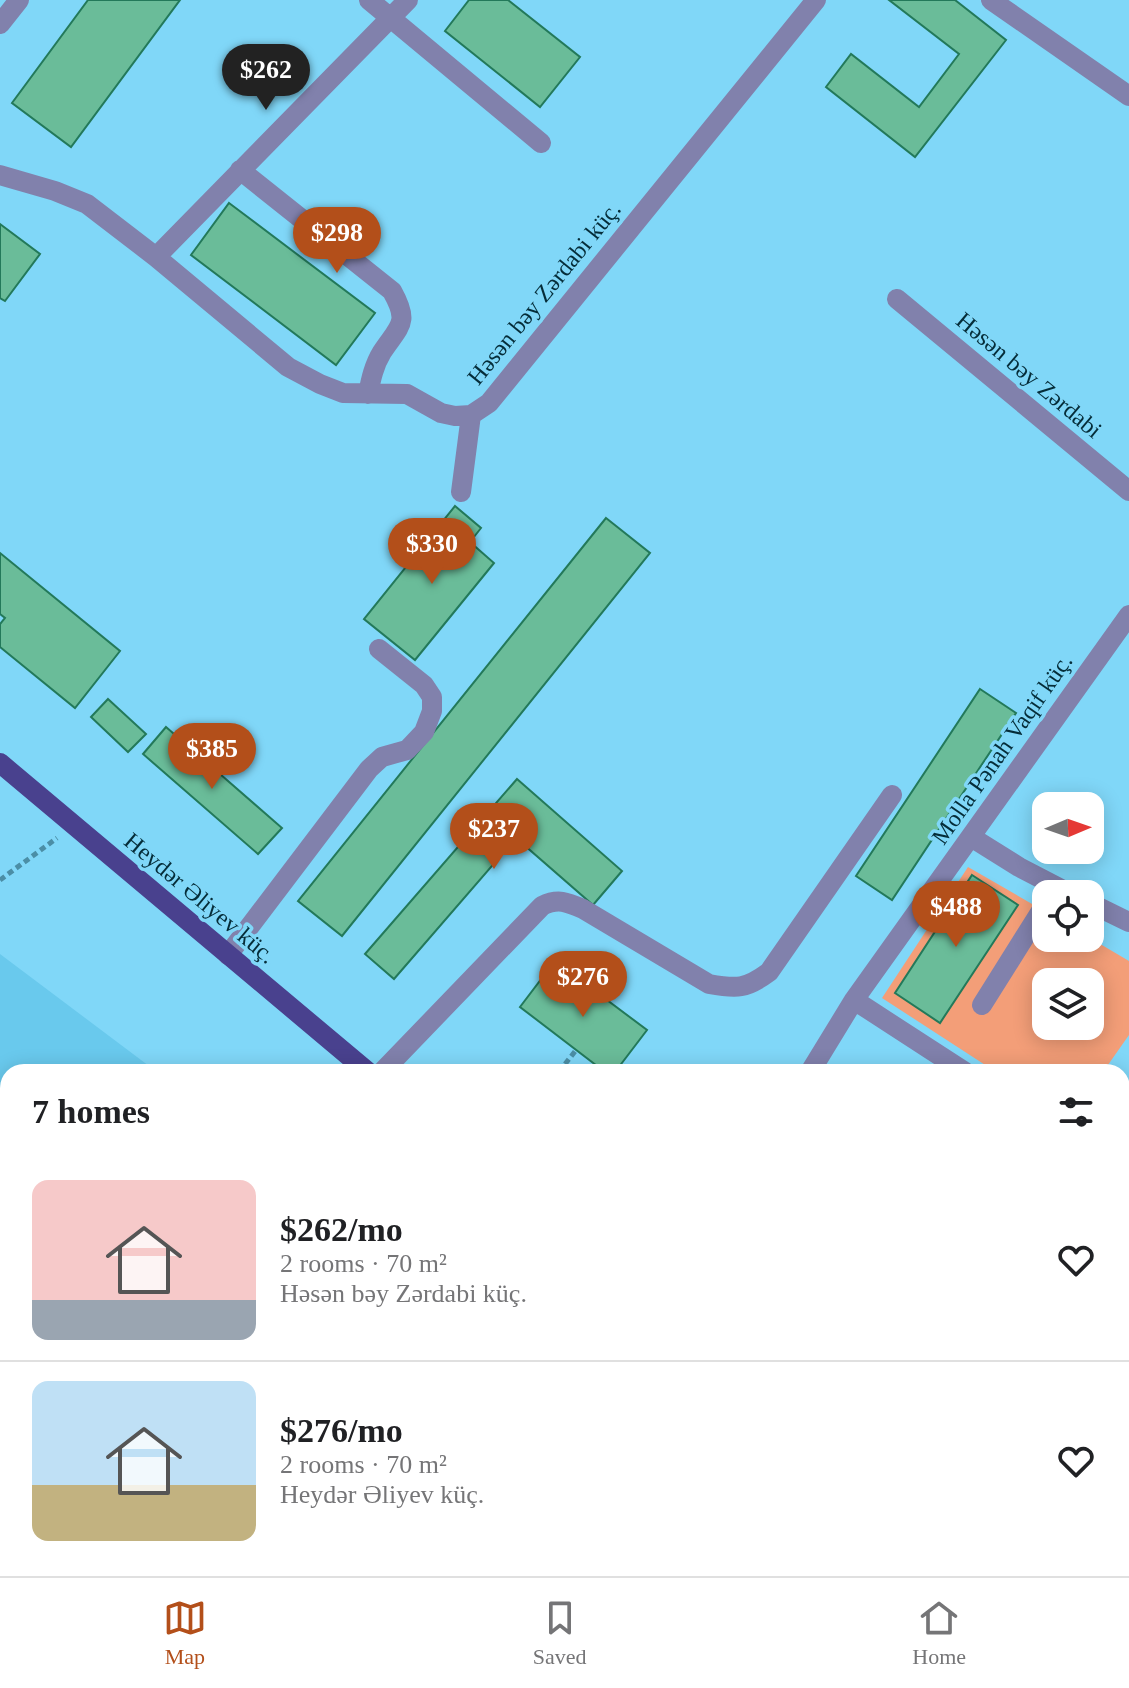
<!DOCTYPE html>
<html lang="en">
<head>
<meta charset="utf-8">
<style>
  :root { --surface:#fff; --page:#f6f6f6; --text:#202124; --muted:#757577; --line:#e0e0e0; --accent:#b34f1a }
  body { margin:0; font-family:Georgia,serif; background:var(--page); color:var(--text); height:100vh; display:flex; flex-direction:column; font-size:30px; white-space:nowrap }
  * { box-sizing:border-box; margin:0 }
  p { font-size:26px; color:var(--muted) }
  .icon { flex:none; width:44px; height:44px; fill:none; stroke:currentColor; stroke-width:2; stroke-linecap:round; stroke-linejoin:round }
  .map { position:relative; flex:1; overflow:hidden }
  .sheet { position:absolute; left:0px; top:1064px; width:1130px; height:512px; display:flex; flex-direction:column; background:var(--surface); border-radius:24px 24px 0 0; box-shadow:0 4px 20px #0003 }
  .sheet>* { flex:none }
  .needle { width:52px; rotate:88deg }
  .controls { position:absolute; left:1032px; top:792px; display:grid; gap:16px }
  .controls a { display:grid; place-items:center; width:72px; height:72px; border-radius:16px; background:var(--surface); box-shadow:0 4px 20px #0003; font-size:40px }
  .price { position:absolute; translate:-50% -68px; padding:0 18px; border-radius:28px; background:var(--accent); color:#fff; font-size:26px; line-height:52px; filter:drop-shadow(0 2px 4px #0008) }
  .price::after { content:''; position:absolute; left:50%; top:48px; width:24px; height:18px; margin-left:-12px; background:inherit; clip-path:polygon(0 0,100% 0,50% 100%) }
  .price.on { background:#222; color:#fff }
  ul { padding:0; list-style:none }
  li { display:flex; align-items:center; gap:24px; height:200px; padding:0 32px }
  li+li { border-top:2px solid var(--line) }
  li span { display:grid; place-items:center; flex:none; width:224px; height:160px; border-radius:16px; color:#555 }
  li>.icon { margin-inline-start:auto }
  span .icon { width:96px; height:96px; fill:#fffc; stroke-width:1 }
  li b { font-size:34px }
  h2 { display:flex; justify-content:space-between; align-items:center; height:96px; padding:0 32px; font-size:34px }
  .menu { display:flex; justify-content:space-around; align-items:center; height:112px; border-top:2px solid var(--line); background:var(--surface); font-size:22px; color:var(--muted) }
  .menu a { display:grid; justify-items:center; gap:4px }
  .menu .on { color:var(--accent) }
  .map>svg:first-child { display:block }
  .built { fill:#69c9ed }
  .green { fill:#f39e78; fill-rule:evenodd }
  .building { fill:#6abc99; stroke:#23795a; stroke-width:2 }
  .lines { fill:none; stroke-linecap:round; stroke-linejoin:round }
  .path { stroke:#4b8ea6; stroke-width:5; stroke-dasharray:6 4; stroke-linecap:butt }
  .minor { stroke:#8181ac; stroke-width:20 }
  .major { stroke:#49418e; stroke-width:20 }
  .labels { text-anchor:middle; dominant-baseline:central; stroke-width:7; stroke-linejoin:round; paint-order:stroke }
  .street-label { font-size:24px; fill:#052d39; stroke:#80d7f8 }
</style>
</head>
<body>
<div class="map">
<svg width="1129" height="1576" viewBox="0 0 1129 1576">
  <rect width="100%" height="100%" fill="#80d7f8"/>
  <path class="built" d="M0 954 157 1072H8V1568H146L142 1576H7L0 1572Z"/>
  <path class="green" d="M968 867 1046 912V938H1090L1129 961V1035L1103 1072H996L882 998ZM1046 982H1090V1026H1046Z"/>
  <path class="building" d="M88 0H180L71 147 12 103Z
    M469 0H508L580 57 540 107 445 31Z
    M889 0H955L1006 40 915 157 826 87 851 54 919 107 959 54Z
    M229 203 375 313 336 365 191 255Z
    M0 224 40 254 5 301 0 298Z
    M455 506 481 528 470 542 494 563 415 660 364 619Z
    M606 518 650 553 342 936 298 901Z
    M0 553 120 651 75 708 0 647V624L5 618 0 614Z
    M980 689 1016 713 892 900 856 876Z
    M108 699 146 734 128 752 91 717Z
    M166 727 282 828 258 854 143 754Z
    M517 779 622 871 593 905 516 838 394 979 365 954Z
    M972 875 1018 905 940 1023 895 993Z
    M555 961 647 1030 615 1072H605L520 1007Z
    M0 1198 8 1203V1217L0 1230Z
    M0 1261 8 1265V1345L0 1340Z
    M229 1568H288L283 1576H244Z
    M883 1568H961L970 1574 968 1576H894Z"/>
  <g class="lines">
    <path class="path" d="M0 880 57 838
      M559 1072 576 1050"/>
    <path class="minor" d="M369 0 541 143
      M991 0 1129 96
      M0 24 19 0
      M240 170 392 291C410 323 400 325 382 352 374 365 371 379 368 394
      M0 175 55 191 87 204 156 257 288 367 320 384 343 393 407 394 441 413 455 416 471 415 489 403 816 0
      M156 257 408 0
      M897 299 1129 491
      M461 492 471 415
      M971 837 1019 867 1071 894
      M1090 903 1129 922
      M228 955 369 769 382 757 407 750 424 732 432 711V697L424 685 379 649
      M854 1000 965 1072
      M982 1005 1046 903
      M382 1072 542 906C558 898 567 902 583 909L709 984C737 989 746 989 769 972L892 795
      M810 1072 854 1000 1129 615
      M1122 1174 1129 1178
      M764 1568 775 1576
      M408 1576 410 1568
      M1038 1576 1043 1568"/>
    <path class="major" d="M0 763 368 1072
      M1118 1568 1129 1575"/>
  </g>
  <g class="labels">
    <g class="street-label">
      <text transform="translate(544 293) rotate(-51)">Həsən bəy Zərdabi küç.</text>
      <text transform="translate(1029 375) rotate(40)">Həsən bəy Zərdabi</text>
      <text transform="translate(1002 749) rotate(-55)">Molla Pənah Vaqif küç.</text>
      <text transform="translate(200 898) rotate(40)">Heydər Əliyev küç.</text>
    </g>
  </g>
</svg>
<div class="controls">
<a><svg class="needle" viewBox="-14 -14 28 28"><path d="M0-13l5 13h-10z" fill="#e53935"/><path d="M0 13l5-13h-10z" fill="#757577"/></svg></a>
<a><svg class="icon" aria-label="locate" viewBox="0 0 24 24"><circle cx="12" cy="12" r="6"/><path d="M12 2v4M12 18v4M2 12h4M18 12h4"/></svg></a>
<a><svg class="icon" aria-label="layers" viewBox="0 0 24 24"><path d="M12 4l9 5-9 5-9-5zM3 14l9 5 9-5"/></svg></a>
</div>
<b class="price on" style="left:266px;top:112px">$262</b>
<b class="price" style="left:337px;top:275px">$298</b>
<b class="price" style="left:432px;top:586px">$330</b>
<b class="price" style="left:212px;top:791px">$385</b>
<b class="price" style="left:494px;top:871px">$237</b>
<b class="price" style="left:956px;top:949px">$488</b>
<b class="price" style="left:583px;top:1019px">$276</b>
<section class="sheet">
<h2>7 homes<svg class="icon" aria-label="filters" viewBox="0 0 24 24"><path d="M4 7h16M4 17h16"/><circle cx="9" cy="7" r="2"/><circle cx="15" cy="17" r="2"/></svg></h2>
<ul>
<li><span style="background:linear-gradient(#f6c9c9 75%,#9aa5b1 0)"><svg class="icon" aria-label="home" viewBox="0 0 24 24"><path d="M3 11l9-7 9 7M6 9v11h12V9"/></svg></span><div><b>$262/mo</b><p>2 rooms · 70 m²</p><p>Həsən bəy Zərdabi küç.</p></div><svg class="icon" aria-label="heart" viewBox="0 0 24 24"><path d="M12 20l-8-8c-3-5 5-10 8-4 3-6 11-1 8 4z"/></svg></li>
<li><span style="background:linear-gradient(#bfe0f5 65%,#c2b280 0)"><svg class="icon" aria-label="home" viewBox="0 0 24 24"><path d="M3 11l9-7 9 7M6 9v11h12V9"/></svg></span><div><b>$276/mo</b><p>2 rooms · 70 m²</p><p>Heydər Əliyev küç.</p></div><svg class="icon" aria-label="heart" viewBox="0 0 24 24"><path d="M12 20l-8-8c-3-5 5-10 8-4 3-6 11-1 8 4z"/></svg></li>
</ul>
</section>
</div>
<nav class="menu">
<a class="on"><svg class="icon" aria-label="map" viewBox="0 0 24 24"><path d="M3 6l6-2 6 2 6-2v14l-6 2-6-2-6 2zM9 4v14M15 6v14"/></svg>Map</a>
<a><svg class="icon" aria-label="saved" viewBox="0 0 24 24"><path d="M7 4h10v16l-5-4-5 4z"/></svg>Saved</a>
<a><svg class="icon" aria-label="home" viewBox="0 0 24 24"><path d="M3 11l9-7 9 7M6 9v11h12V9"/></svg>Home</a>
</nav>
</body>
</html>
